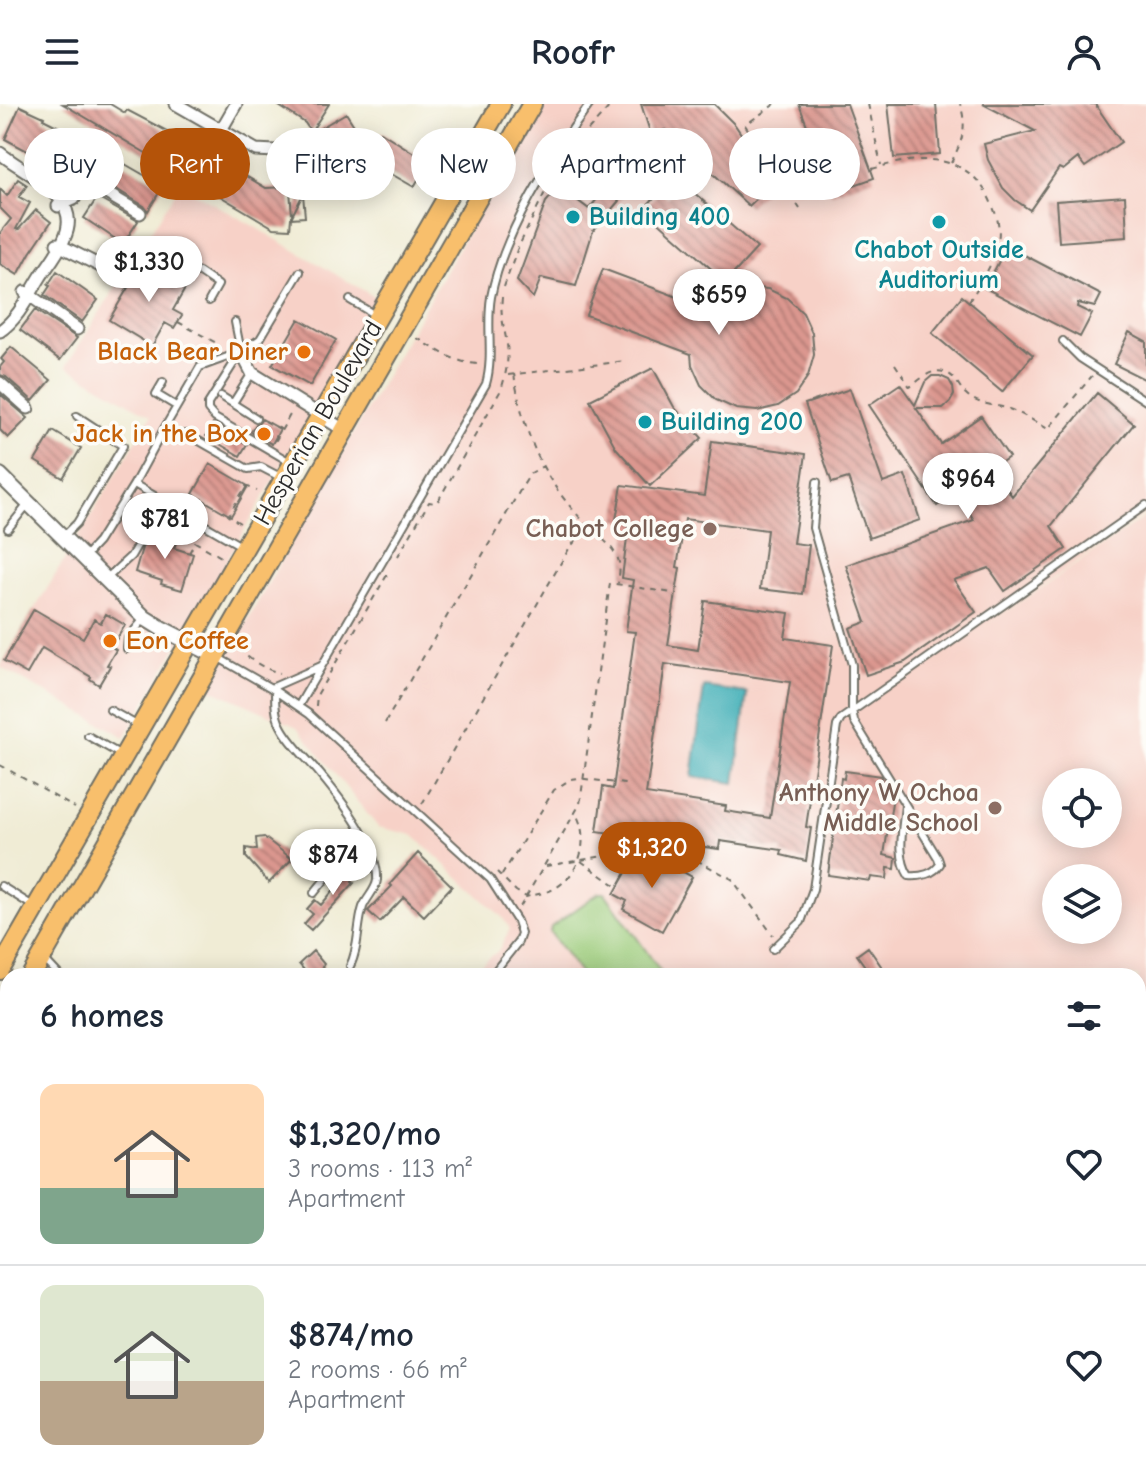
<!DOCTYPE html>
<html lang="en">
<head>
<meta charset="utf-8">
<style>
  :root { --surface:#fff; --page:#f2f2f3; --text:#1f2937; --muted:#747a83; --line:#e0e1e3; --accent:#b45309 }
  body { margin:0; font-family:"Comic Neue",sans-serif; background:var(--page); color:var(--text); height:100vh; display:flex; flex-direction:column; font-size:30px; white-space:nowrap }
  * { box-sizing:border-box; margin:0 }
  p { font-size:26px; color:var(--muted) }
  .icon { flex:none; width:44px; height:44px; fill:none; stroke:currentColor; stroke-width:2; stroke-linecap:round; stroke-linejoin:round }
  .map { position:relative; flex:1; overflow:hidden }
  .sheet { position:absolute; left:0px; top:864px; width:1146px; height:514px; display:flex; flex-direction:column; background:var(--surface); border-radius:24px 24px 0 0; box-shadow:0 4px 20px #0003 }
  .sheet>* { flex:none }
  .guide { position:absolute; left:24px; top:24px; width:1098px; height:72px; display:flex; gap:16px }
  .fabs { position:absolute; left:1042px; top:664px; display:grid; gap:16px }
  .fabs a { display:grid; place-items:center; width:80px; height:80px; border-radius:50%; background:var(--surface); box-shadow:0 4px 20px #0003; font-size:40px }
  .price { position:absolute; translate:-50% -68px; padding:0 18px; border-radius:28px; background:#fff; color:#222; font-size:26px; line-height:52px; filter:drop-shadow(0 2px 4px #0008) }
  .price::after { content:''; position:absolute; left:50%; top:48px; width:24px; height:18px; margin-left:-12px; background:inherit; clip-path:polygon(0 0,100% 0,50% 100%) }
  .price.selected { background:var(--accent); color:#fff }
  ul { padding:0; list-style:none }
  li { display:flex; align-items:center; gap:24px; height:200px; padding:0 40px }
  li+li { border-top:2px solid var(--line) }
  li span { display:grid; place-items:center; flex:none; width:224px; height:160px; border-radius:16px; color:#555 }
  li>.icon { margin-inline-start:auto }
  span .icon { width:96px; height:96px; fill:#fffc; stroke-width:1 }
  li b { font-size:34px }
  h2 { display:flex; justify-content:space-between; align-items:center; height:96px; padding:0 40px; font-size:34px }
  .chip { padding:0 28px; border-radius:36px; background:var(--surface); box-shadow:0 4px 20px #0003; font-size:28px; line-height:72px }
  .chip.selected { background:var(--accent); color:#fff }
  header { display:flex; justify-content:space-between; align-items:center; height:104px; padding:0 40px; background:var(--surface); font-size:36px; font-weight:700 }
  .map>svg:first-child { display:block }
  .built { fill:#f7d1c7; fill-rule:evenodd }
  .green { fill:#9bcb7a; stroke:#637b52; stroke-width:2 }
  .water { fill:#3cadb6; stroke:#346c70; stroke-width:2 }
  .building { fill:url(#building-back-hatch); fill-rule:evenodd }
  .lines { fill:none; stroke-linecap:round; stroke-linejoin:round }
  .service-casing { stroke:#706f66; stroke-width:10 }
  .minor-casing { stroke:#706f66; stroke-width:15 }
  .tertiary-casing { stroke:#706f66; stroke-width:18 }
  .primary-casing { stroke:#706f66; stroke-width:22 }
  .path { stroke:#706f66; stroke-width:2; stroke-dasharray:6 6; stroke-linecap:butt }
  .service { stroke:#fff; stroke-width:6 }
  .minor { stroke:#fff; stroke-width:11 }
  .tertiary { stroke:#fff; stroke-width:14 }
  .primary { stroke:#f8bf6c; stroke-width:18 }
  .culture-dot { fill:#0f9aa8; stroke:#fdfcf7; stroke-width:3 }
  .food-dot { fill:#e8710a; stroke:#fdfcf7; stroke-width:3 }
  .education-dot { fill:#8d6e63; stroke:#fdfcf7; stroke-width:3 }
  .labels { text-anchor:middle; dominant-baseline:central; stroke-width:7; stroke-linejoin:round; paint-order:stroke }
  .culture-label { font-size:26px; font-weight:bold; fill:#0d838f; stroke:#fdfcf7; text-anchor:start }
  .food-label { font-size:26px; font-weight:bold; fill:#c56008; stroke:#fdfcf7; text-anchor:end }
  .street-label { font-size:26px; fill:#2b2b2b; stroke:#fdfcf7 }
  .education-label { font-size:26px; font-weight:bold; fill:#785e54; stroke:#fdfcf7; text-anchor:end }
</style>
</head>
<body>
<header><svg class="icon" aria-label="menu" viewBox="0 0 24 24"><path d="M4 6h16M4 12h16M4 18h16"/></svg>Roofr<svg class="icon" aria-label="person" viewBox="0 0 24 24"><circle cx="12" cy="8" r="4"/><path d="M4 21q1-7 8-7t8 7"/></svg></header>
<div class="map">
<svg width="1146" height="1377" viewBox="0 0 1146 1377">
  <defs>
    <pattern id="building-back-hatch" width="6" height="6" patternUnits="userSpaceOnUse" patternTransform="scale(2)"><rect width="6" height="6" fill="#db978f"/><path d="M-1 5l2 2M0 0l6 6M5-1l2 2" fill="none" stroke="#b27b75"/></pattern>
  </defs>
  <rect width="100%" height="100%" fill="#fdfcf7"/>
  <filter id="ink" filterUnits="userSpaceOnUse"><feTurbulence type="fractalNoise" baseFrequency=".0125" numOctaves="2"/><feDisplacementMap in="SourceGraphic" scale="16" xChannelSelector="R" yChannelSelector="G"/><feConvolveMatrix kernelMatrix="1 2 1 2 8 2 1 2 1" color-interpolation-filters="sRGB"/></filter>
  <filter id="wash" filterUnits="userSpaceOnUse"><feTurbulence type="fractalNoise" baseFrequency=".006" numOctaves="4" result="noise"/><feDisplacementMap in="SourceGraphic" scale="32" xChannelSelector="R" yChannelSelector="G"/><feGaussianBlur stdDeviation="1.8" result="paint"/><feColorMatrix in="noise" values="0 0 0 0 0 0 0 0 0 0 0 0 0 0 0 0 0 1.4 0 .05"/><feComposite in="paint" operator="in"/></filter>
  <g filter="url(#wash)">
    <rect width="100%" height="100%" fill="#f0ecd5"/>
    <path class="built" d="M540 0H1146V409L969 534 1146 412V970L1138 975V872H467L498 847 510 825 502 813 413 731 378 723 297 623 209 584ZM1056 678H1108V730H1056ZM1056 774H1108V826H1056Z
      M180 81 250 120 378 195 125 633 0 563 151 312 66 262Z
      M543 1370H879L874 1377H550Z"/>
    <path class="green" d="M599 789H605L664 872H582L550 828 551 823Z
      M656 1370H849L841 1377H659Z"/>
    <path class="water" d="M704 583 747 589 735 679 692 673Z"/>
    <g id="blocks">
      <path class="building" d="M63 0H110L125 9 127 6 180 34 176 42 199 57 200 55 205 59 210 51 266 84 287 83V86H290L292 112 303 90 305 113 291 114 290 125 274 124 203 82 199 88 190 82 193 77Z
        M276 0H329L311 28 305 19Z
        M641 0H714L735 21 752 46 741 54 768 84 749 102 665 26 651 31Z
        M799 0H847L874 74 832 89Z
        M888 0H936L940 50 894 54Z
        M983 0H1095L1121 38 1085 63 1078 54 1063 66 1059 64 1030 106 1015 96 1003 84 988 56 984 40 1035 27Z
        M20 2 44 13 43 15 79 33 61 65 5 35Z
        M346 9 360 31 352 36V50L324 49 312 29Z
        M381 28 428 58 414 83 386 67 383 71 364 59Z
        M594 42 609 52 577 96 589 105 638 44 648 63 593 127 576 182 541 174 533 194 517 177 546 98Z
        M321 54 344 66 335 84 330 81 324 93 306 84Z
        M118 56 163 82 148 107 144 102 108 80 113 71 110 69Z
        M675 72 757 144 726 178 644 105 661 86 666 94 670 92 666 81Z
        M18 75 27 81 19 93 30 99 16 125 18 126 36 106 51 118 30 149 18 171 0 160V129L11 115 0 104V85L7 92Z
        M1125 92 1127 133 1059 138 1056 97Z
        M97 94 138 117 123 140 84 114Z
        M1007 142 1101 191 1095 203 1078 199 1077 203 1092 210 1080 233 985 184Z
        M143 158 186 183 173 206 182 211 174 224 165 219 152 242 109 216Z
        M603 165 704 203 725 189 746 183 768 185 787 194 803 209 812 229 814 251 808 272 796 290 778 302 757 307 736 305 716 296 701 281 692 261 691 250 586 211Z
        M57 167 98 196 82 218 44 191 50 182 48 181Z
        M962 192 1033 251 1002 288 932 229Z
        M35 206 77 234 60 256 20 226Z
        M299 215 336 236 310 282 272 261Z
        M1129 228 1146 237V276L1114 260Z
        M11 243 51 276 33 297 6 273 0 271V263L4 258 1 255Z
        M653 264 674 303 702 334 650 382 616 344 590 296Z
        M932 272H940L949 276 953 283 954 291 950 298 943 304H916L941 340 981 312 1009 353 993 364 1012 392 1097 289 1134 320 1051 422 1066 445 1005 487 989 464 954 476 976 508 905 558 866 571 850 524 866 518 846 461 974 416 957 389 937 402 869 301 900 280 915 301 925 278Z
        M850 285 883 379 905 371 920 416 869 434 848 374 832 379 805 300Z
        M0 290 28 314 8 334 0 326Z
        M262 315 280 325 272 340 251 328 256 320 259 319Z
        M213 320 247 340 240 352 206 332Z
        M53 327 81 344 63 374 35 357Z
        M712 337 806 350 793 439 809 441 803 490 760 485 767 426 685 415 677 463 680 464 668 541 698 546 705 497 789 509 785 534 833 541 806 723 811 724 806 757 781 751 782 746 720 737 719 745 597 727 603 683 613 685 635 528 626 527 633 476 622 474 629 418 616 416 622 381 704 392ZM665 560 790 578 770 714 725 707 726 702 646 690Z
        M210 360 248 382 231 412 193 390Z
        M161 425 179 431 174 444 193 450 182 486 161 480 162 477 135 468 142 444 147 436 157 439Z
        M34 505 83 534 94 515 101 519 106 510 125 521 112 543 116 546 107 561 110 562 99 581 90 575 91 573 42 544 27 570 4 557Z
        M845 667 881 672 882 680H884L882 689 893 692 884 751 896 754 895 765 888 764 887 775 871 773 870 777 828 771 841 674 844 675Z
        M264 733 292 755 269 779 246 753V744L257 746 256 734Z
        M418 749 452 782 424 812 404 793 380 818 368 807 392 782 390 780Z
        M636 751 649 758 653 751 692 773 662 827 623 805 627 797 614 790Z
        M360 755 365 759 352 778 354 779 311 826 304 820 313 810 307 805 315 796 321 801Z
        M868 843 888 872H872L857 851Z
        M313 847 324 860 322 863 329 872H309L299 860Z"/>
    </g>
  </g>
  <g filter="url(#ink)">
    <use href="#blocks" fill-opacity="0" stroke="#706f66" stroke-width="2"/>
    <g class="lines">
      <g class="service-casing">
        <path id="service" d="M199 168 218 181 209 197
          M350 196 375 211
          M235 218 241 248 208 300V306L215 314 290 358
          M1063 237 1080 254 1146 297
          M163 278 156 290 176 302
          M221 292 256 314
          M233 299 252 269
          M165 323 200 263 241 248 260 235 300 168
          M817 378 813 424 852 561V605L854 617 938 754 940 760C934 770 921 773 909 772 896 752 903 724 905 701
          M8 425 28 400
          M63 433 77 419 123 342 77 312
          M241 442 134 380 165 323 180 331 187 330 248 365 261 363 282 374
          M84 453 98 438 134 380
          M107 474 131 452 163 397
          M127 545 128 534 144 515
          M217 553 271 584 309 610 490 775 517 817 521 829 518 838 491 872
          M271 584 321 562
          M275 586C275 599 275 611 281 622 290 640 307 654 320 670 340 694 379 744 377 776 376 786 367 793 363 803 357 822 359 845 350 862
          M299 601 486 280C494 252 486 222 491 193 503 129 552 52 590 0
          M110 606 137 621
          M88 632 123 652
          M1 782 33 802
          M314 789 362 730
          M773 845 801 818 813 785 837 622 841 615 1146 401
          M45 856 60 872"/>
      </g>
      <g class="minor-casing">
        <path id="minor" d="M176 0 256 46 275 47
          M221 26 236 0
          M102 45 84 76 140 109
          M0 49C25 70 85 92 64 135 59 148 49 160 41 172 29 191 19 214 0 227
          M58 102 74 95 84 76
          M57 140 116 170
          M25 188 77 225
          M241 248 252 269 344 326
          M0 279 28 304
          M1138 1057 1146 1049
          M1138 1063 1146 1075
          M0 1097 8 1082
          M0 1111 8 1115
          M0 1260 8 1264
          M1138 1302 1146 1313
          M192 1370 204 1377
          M447 1370 451 1377"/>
      </g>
      <g class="tertiary-casing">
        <path id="tertiary" d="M0 371 145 514 161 524 214 551"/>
      </g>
      <g class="primary-casing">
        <path id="primary" d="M0 866 501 0
          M31 872 532 0
          M0 927 8 913"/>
      </g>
      <path class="path" d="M775 0 745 21 800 105
        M868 0 881 61
        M572 44 612 0
        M951 59C962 37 968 24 960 0
        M872 65C916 52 967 46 990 96 996 110 1001 121 998 137 994 159 981 179 969 197
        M504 183 517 146 546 86
        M178 218 218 240
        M417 234C437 246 456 260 480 260
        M895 260 910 283C920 276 931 264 944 268 956 271 958 283 966 290 976 300 989 300 1002 303 1018 307 1034 317 1048 325L1092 272
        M514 270C520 308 530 342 550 375 561 392 574 408 589 423 600 433 612 441 618 455 621 463 619 471 618 479
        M508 271 626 257
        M265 317 280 325
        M275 335 276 336 291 309
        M240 419 228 412 246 382 257 387
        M189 449 195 438 221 453
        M398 452 429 398 435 399 438 397 501 286C506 271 509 255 507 240 504 222 500 212 502 193
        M239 544C248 556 265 565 280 569
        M316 602 317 591 387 471
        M385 619 522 383 531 369 543 362
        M0 661 75 704
        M422 700 570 443 589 422
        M581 757 618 783
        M546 762 668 741 732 775 773 831
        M497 768 516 787 526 793C537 790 548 789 557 783 582 767 590 733 575 708
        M502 771 554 686 571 675 578 674 625 680
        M520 803 580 700 610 479 678 490"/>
      <use href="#service" class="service"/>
      <use href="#minor" class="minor"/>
      <use href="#tertiary" class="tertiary"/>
      <use href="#primary" class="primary"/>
    </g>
  </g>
  <g class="culture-dot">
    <circle cx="573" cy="113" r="8"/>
    <circle cx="939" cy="118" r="8"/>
    <circle cx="645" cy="318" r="8"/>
  </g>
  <g class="food-dot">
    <circle cx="304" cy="248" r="8"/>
    <circle cx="264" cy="330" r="8"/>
    <circle cx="110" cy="537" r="8"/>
  </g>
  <g class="education-dot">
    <circle cx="710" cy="425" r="8"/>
    <circle cx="995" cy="704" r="8"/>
  </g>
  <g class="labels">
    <g class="culture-label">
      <text x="589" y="113">Building 400</text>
      <text x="939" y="146" text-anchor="middle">Chabot Outside<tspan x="939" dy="30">Auditorium</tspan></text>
      <text x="661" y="318">Building 200</text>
    </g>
    <g class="food-label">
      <text x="288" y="248">Black Bear Diner</text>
      <text x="248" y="330">Jack in the Box</text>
      <text x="126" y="537" text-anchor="start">Eon Coffee</text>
    </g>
    <g class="street-label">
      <text transform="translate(318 319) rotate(-60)">Hesperian Boulevard</text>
    </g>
    <g class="education-label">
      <text x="694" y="425">Chabot College</text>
      <text x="979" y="689">Anthony W Ochoa<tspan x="979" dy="30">Middle School</tspan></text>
    </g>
  </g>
</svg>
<div class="fabs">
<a><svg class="icon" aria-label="locate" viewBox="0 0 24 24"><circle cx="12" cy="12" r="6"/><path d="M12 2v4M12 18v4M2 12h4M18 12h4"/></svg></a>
<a><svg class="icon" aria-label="layers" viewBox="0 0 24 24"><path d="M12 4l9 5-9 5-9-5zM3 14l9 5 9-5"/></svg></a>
</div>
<b class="price" style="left:149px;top:200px">$1,330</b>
<b class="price" style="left:719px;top:233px">$659</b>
<b class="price" style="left:968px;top:417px">$964</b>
<b class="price" style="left:165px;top:457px">$781</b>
<b class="price selected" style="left:652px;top:786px">$1,320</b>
<b class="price" style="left:333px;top:793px">$874</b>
<div class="guide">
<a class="chip">Buy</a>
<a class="chip selected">Rent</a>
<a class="chip">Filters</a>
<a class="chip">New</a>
<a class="chip">Apartment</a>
<a class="chip">House</a>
</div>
<section class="sheet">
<h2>6 homes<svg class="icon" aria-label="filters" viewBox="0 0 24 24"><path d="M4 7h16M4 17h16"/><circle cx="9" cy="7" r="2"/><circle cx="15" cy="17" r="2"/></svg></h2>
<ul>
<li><span style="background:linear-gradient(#ffd9b3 65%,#7fa58c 0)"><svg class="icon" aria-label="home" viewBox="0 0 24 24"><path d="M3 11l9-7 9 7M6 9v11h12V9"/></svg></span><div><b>$1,320/mo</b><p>3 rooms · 113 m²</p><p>Apartment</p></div><svg class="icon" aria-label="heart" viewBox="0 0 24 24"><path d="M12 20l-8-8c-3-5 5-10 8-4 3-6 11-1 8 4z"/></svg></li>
<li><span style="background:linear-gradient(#dfe7d0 60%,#b9a48a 0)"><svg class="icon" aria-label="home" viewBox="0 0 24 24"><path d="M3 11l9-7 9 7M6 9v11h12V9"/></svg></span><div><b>$874/mo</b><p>2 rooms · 66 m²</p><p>Apartment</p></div><svg class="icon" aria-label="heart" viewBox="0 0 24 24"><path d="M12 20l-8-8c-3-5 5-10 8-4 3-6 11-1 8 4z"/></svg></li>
</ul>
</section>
</div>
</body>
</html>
